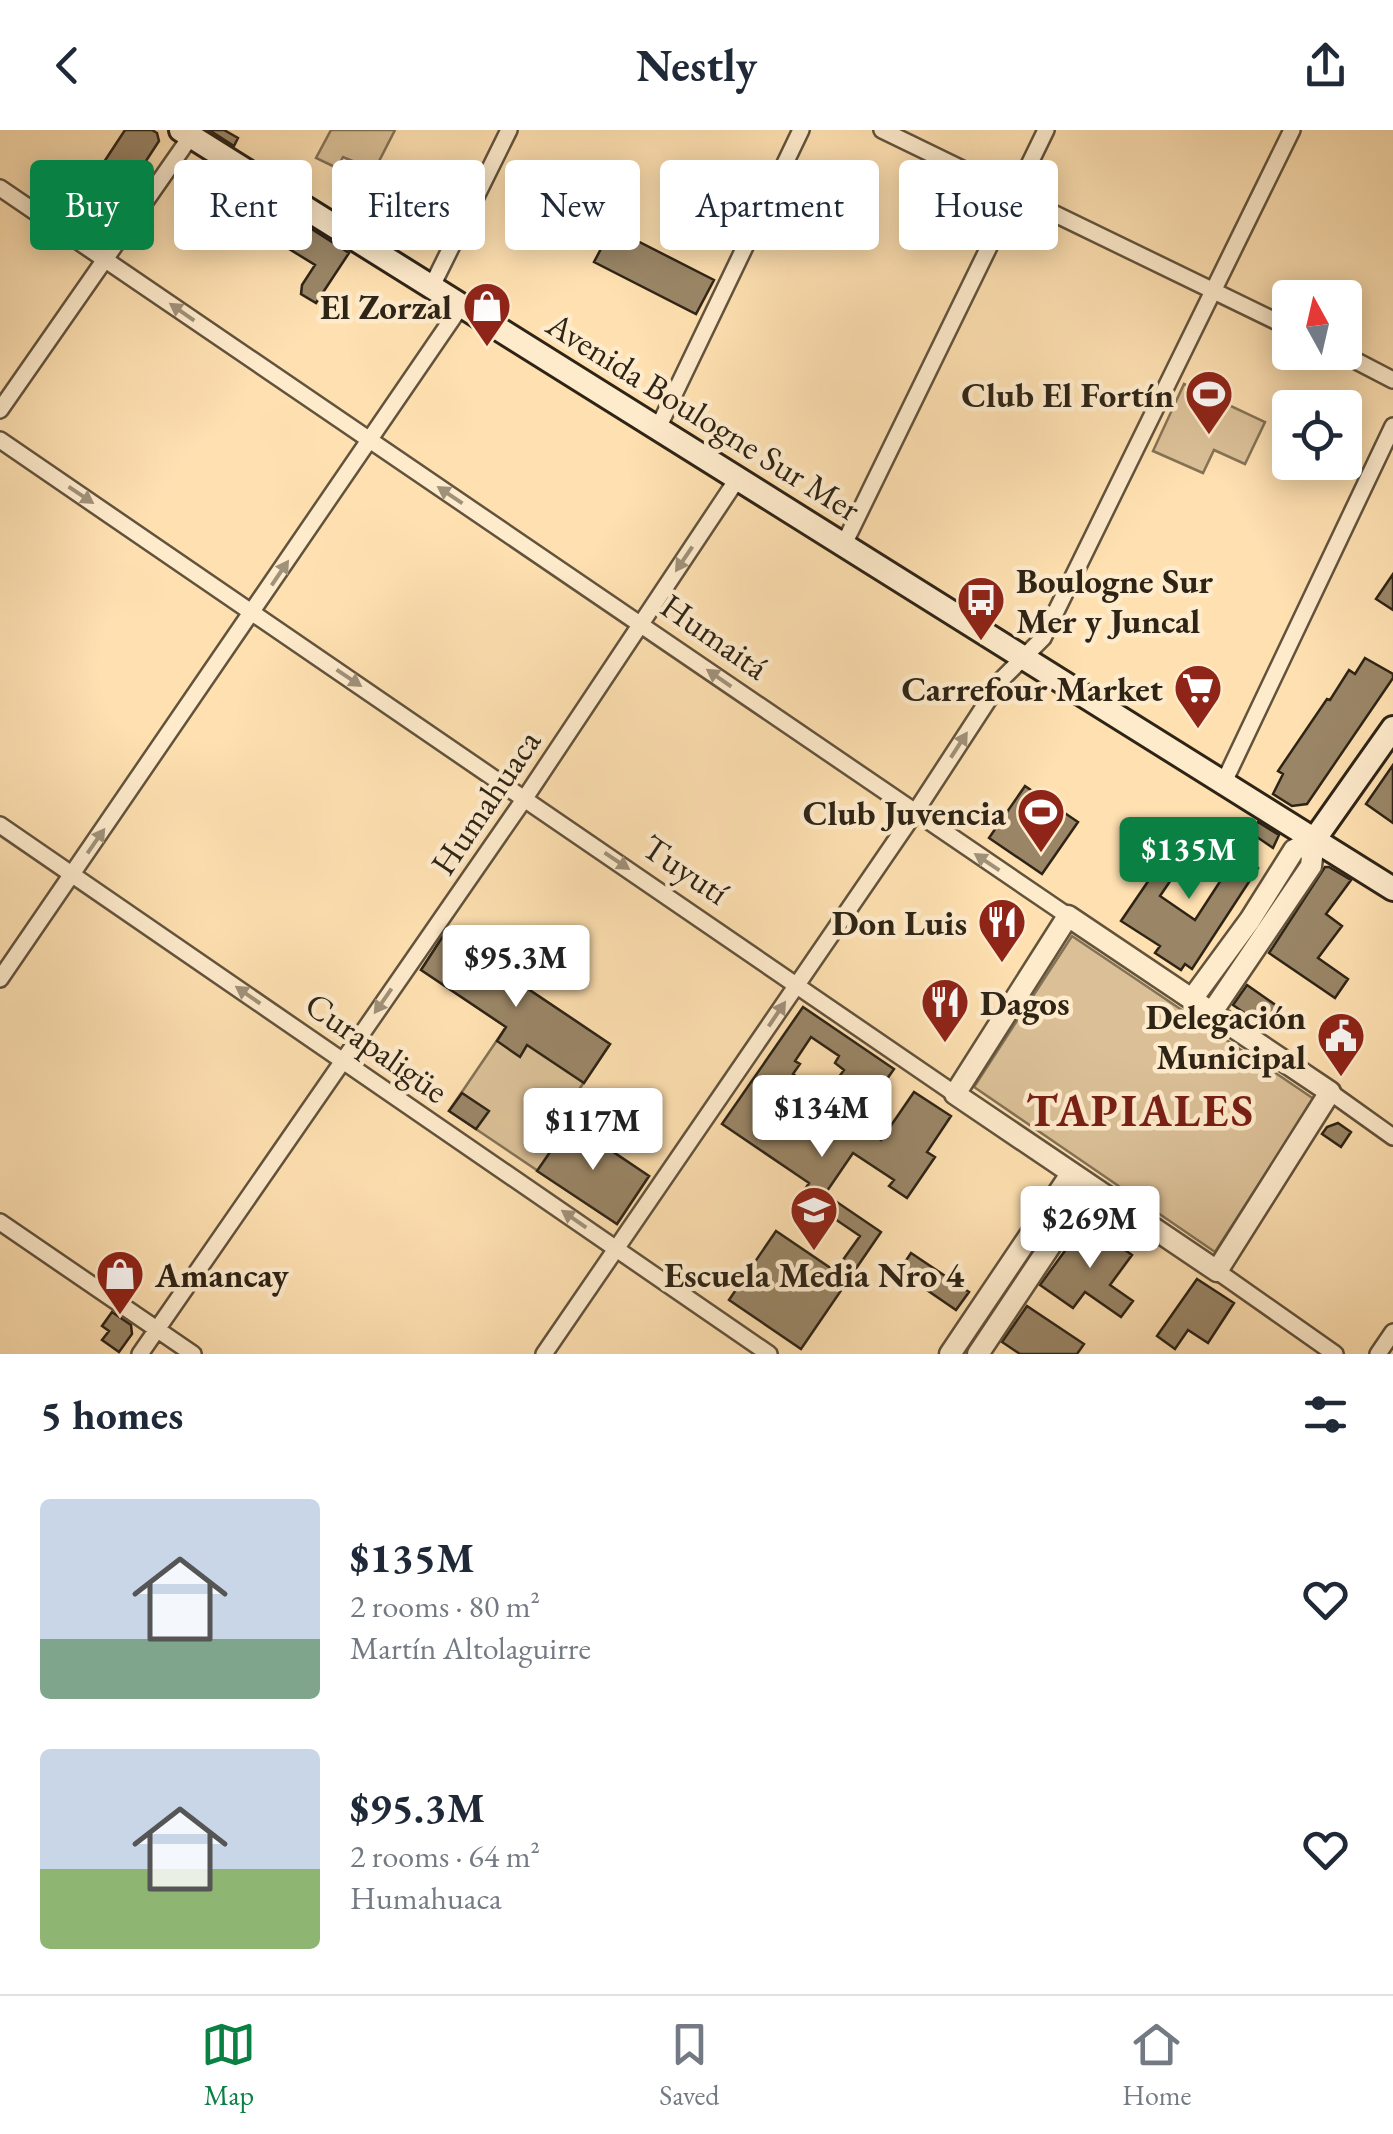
<!DOCTYPE html>
<html lang="en">
<head>
<meta charset="utf-8">
<style>
  :root { --surface:#fff; --page:#f2f2f3; --text:#1f2937; --muted:#747a83; --line:#e0e1e3; --accent:#0b8043 }
  body { margin:0; font-family:"EB Garamond",serif; background:var(--page); color:var(--text); height:100vh; display:flex; flex-direction:column; font-size:38px; white-space:nowrap }
  * { box-sizing:border-box; margin:0 }
  p { font-size:32px; color:var(--muted) }
  .icon { flex:none; width:55px; height:55px; fill:none; stroke:currentColor; stroke-width:2; stroke-linecap:round; stroke-linejoin:round }
  .map { position:relative; height:1224px; overflow:hidden }
  .drawer { display:flex; flex-direction:column; background:var(--surface); flex:1 }
  .drawer>* { flex:none }
  .top-card { position:absolute; left:30px; top:30px; width:1335px; height:90px; display:flex; gap:20px }
  .needle { width:65px; rotate:352deg }
  .controls { position:absolute; left:1272px; top:150px; display:grid; gap:20px }
  .controls a { display:grid; place-items:center; width:90px; height:90px; border-radius:10px; background:var(--surface); box-shadow:0 5px 25px #0003; font-size:50px }
  .price { position:absolute; translate:-50% -85px; padding:0 22px; border-radius:10px; background:#fff; color:#222; font-size:32px; line-height:65px; filter:drop-shadow(0 2px 5px #0008) }
  .price::after { content:''; position:absolute; left:50%; top:60px; width:30px; height:22px; margin-left:-15px; background:inherit; clip-path:polygon(0 0,100% 0,50% 100%) }
  .price.current { background:var(--accent); color:#fff }
  ul { padding:0; list-style:none }
  li { display:flex; align-items:center; gap:30px; height:250px; padding:0 40px }
  li span { display:grid; place-items:center; flex:none; width:280px; height:200px; border-radius:10px; color:#555 }
  li>.icon { margin-inline-start:auto }
  span .icon { width:120px; height:120px; fill:#fffc; stroke-width:1 }
  li b { font-size:42px }
  h2 { display:flex; justify-content:space-between; align-items:center; height:120px; padding:0 40px; font-size:42px }
  .chip { padding:0 35px; border-radius:10px; background:var(--surface); box-shadow:0 5px 25px #0003; font-size:35px; line-height:90px }
  .chip.current { background:var(--accent); color:#fff }
  header { display:flex; justify-content:space-between; align-items:center; height:130px; padding:0 40px; background:var(--surface); font-size:45px; font-weight:700 }
  .menu { display:flex; justify-content:space-around; align-items:center; height:140px; border-top:2px solid var(--line); background:var(--surface); font-size:28px; color:var(--muted) }
  .menu a { display:grid; justify-items:center; gap:5px }
  .menu .current { color:var(--accent) }
  .map>svg:first-child { display:block }
  .green { fill:#dbc097; stroke:#847256; stroke-width:2.5 }
  .building { fill:#9a8667; stroke:#2e2416; stroke-width:2.5; fill-rule:evenodd }
  .lines { fill:none; stroke-linecap:round; stroke-linejoin:round }
  .minor-casing { stroke:#62533d; stroke-width:20 }
  .tertiary-casing { stroke:#62533d; stroke-width:25 }
  .secondary-casing { stroke:#2e2416; stroke-width:28 }
  .minor { stroke:#feebcc; stroke-width:15 }
  .tertiary { stroke:#feebcc; stroke-width:20 }
  .secondary { stroke:#feebcc; stroke-width:22 }
  .oneway { fill:#a0917a }
  .labels { text-anchor:middle; dominant-baseline:central; stroke-width:9; stroke-linejoin:round; paint-order:stroke }
  .poi-label { font-size:35px; font-weight:bold; fill:#2e2416; stroke:#feebcc; text-anchor:end }
  .street-label { font-size:35px; fill:#2e2416; stroke:#feebcc }
  .district-label { font-size:45px; font-weight:bold; letter-spacing:2.5px; fill:#7a1f14; stroke:#feebcc }
</style>
</head>
<body>
<header><svg class="icon" aria-label="back" viewBox="0 0 24 24"><path d="M15 5l-7 7 7 7"/></svg>Nestly<svg class="icon" aria-label="share" viewBox="0 0 24 24"><path d="M12 15V3M7 8l5-5 5 5M5 13v7h14v-7"/></svg></header>
<div class="map">
<svg width="1393" height="1224" viewBox="0 0 1393 1224">
  <rect width="100%" height="100%" fill="#fee0b1"/>
  <filter id="stains"><feTurbulence type="fractalNoise" baseFrequency=".002" numOctaves="4"/><feColorMatrix values="0 0 0 0 .2 0 0 0 0 .09 0 0 0 0 .02 0 0 0 .5 -.17"/></filter>
  <radialGradient id="worn" r=".72"><stop offset=".6" stop-color="#630" stop-opacity="0"/><stop offset="1" stop-color="#630" stop-opacity=".3"/></radialGradient>
  <path class="green" d="M331 0H395L354 80 336 70 355 32 343 27 337 38 316 28Z
    M1184 254 1265 292 1245 334 1214 320 1203 343 1153 321Z
    M445 803 610 914 561 986 649 1046 617 1094 449 981 506 897 421 840Z
    M1072 806 1314 969 1215 1122 974 957Z"/>
  <path class="building" d="M125 0H152L157 3 159 11 131 54 102 35Z
    M209 0H224L238 8 234 16Z
    M296 89 349 123 316 173 301 164 302 155 315 135 286 117 289 112 284 108Z
    M612 98 714 150 696 184 594 132Z
    M1393 444V480L1376 469Z
    M1365 528 1393 544V548L1307 674 1292 676 1273 664 1283 644 1278 641 1327 569 1330 570 1349 540 1355 544Z
    M1393 635V693L1366 674Z
    M1025 656 1078 692 1042 744 989 708Z
    M1258 692 1279 705 1273 718 1251 703Z
    M1208 702 1258 738 1192 839 1185 834 1181 840 1155 823 1160 816 1121 791 1177 709 1192 719 1160 766 1195 790 1221 750 1189 728Z
    M1325 737H1329L1351 750 1326 784 1342 796 1318 828 1348 849 1335 868 1269 823Z
    M445 803 610 914 584 953 527 915 520 927 497 911 506 897 421 840Z
    M1247 855 1277 876 1263 896 1233 875Z
    M803 877 894 939 856 993 881 1010 914 962 951 986 927 1022 935 1027 907 1068 889 1056 894 1050 853 1023 825 1064 881 1102 801 1219 729 1170 776 1101 835 1141 860 1106 801 1066 809 1053 722 994ZM811 907 839 926 835 933 844 940 825 966 793 944 800 934 795 931Z
    M462 963 489 981 476 999 449 981Z
    M570 993 649 1046 617 1094 537 1041Z
    M1338 993 1351 1002 1341 1017 1322 1004 1327 997Z
    M1086 1092 1132 1125 1110 1155 1133 1171 1121 1187 1085 1162 1073 1178 1040 1155Z
    M911 1123 969 1162 956 1180 899 1141Z
    M1197 1149 1234 1173 1208 1213 1188 1200 1175 1219 1157 1206Z
    M1027 1176 1084 1214 1077 1224H1020L1002 1212Z
    M112 1182 131 1195 132 1204 119 1222 102 1210 109 1201 102 1196Z"/>
  <g class="lines">
    <g class="minor-casing">
      <path id="minor" d="M882 0 1290 198
        M0 58 1068 786
        M431 158 509 0
        M1339 222 1393 250
        M0 280 191 6
        M658 298 801 0
        M0 310 955 964
        M844 414 1046 0
        M1223 654 1393 296
        M0 695 769 1224
        M0 849 461 176
        M1330 962 1393 1007
        M0 1092 193 1224
        M1217 1141 1335 1224
        M140 1224 525 668 738 348
        M544 1224 914 684 1002 549 1043 508 1292 0
        M1378 1224 1393 1202"/>
    </g>
    <g class="tertiary-casing">
      <path id="tertiary" d="M1068 786 1330 962 1217 1141 955 964Z
        M1192 869 1250 790 1294 720 1314 710
        M1212 882 1311 736 1314 710
        M950 1224 1071 1044
        M978 1224 1090 1056"/>
    </g>
    <g class="secondary-casing">
      <path id="secondary" d="M181 0 1393 759
        M1314 710 1393 598"/>
    </g>
    <use href="#minor" class="minor"/>
    <use href="#tertiary" class="tertiary"/>
    <use href="#secondary" class="secondary"/>
  </g>
  <defs><path id="oneway-solid" d="M-6-.8H1V-3.2L6.5 0L1 3.2V.8H-6Z" transform="scale(2.5)"/></defs>
  <g class="oneway">
    <use href="#oneway-solid" transform="translate(182 182) rotate(-145)"/>
    <use href="#oneway-solid" transform="translate(81 365) rotate(34)"/>
    <use href="#oneway-solid" transform="translate(450 365) rotate(-146)"/>
    <use href="#oneway-solid" transform="translate(684 429) rotate(124)"/>
    <use href="#oneway-solid" transform="translate(280 443) rotate(-56)"/>
    <use href="#oneway-solid" transform="translate(349 548) rotate(34)"/>
    <use href="#oneway-solid" transform="translate(719 548) rotate(-145)"/>
    <use href="#oneway-solid" transform="translate(959 615) rotate(-57)"/>
    <use href="#oneway-solid" transform="translate(96 711) rotate(-55)"/>
    <use href="#oneway-solid" transform="translate(617 731) rotate(34)"/>
    <use href="#oneway-solid" transform="translate(987 732) rotate(-146)"/>
    <use href="#oneway-solid" transform="translate(248 865) rotate(-145)"/>
    <use href="#oneway-solid" transform="translate(383 871) rotate(125)"/>
    <use href="#oneway-solid" transform="translate(777 884) rotate(-56)"/>
    <use href="#oneway-solid" transform="translate(574 1089) rotate(-145)"/>
  </g>
  <defs>
    <g id="shop-pin" transform="scale(2.5)"><path d="M0 17L-7.5 6A9.5 9.5 0 1 1 7.5 6Z" fill="#8f2418" stroke="#feebcc"/><path d="M-5-2.5h2.3a2.7 3.5 0 0 1 5.4 0H5L5.5 6h-11ZM-1.5-2.5h3a1.5 2.3 0 0 0-3 0Z" fill="#fff"/></g>
    <g id="stadium-pin" transform="scale(2.5)"><path d="M0 17L-7.5 6A9.5 9.5 0 1 1 7.5 6Z" fill="#8f2418" stroke="#feebcc"/><path d="M0-5a6.5 5 0 1 0 0 10a6.5 5 0 1 0 0-10ZM-3.5-1.8h7v3.6h-7Z" fill="#fff"/></g>
    <g id="bus-pin" transform="scale(2.5)"><path d="M0 17L-7.5 6A9.5 9.5 0 1 1 7.5 6Z" fill="#8f2418" stroke="#feebcc"/><path d="M-5-6H5V4H4V6H2V4H-2V6H-4V4H-5ZM-3.5-4V0h7V-4ZM-3.5 1.2v1.5H-2V1.2ZM2 1.2v1.5H3.5V1.2Z" fill="#fff"/></g>
    <g id="supermarket-pin" transform="scale(2.5)"><path d="M0 17L-7.5 6A9.5 9.5 0 1 1 7.5 6Z" fill="#8f2418" stroke="#feebcc"/><path d="M-6-5.5h2.5l.6 2H6L4.5 2H-2.5L-4.4-4H-6ZM-1.5 3.2a1.3 1.3 0 1 0 .1 0ZM3 3.2a1.3 1.3 0 1 0 .1 0Z" fill="#fff"/></g>
    <g id="restaurant-pin" transform="scale(2.5)"><path d="M0 17L-7.5 6A9.5 9.5 0 1 1 7.5 6Z" fill="#8f2418" stroke="#feebcc"/><path d="M-5-6h1v4h1v-4h1v4h1v-4h1v5L-1.5 .5V6h-2V.5L-5-1ZM5-6V6H3V1.5H1.5Q1.5-4 5-6Z" fill="#fff"/></g>
    <g id="civic-pin" transform="scale(2.5)"><path d="M0 17L-7.5 6A9.5 9.5 0 1 1 7.5 6Z" fill="#8f2418" stroke="#feebcc"/><path d="M-.6-6.5H3V-4.5H.6V-3L4-1V1h2V6H-6V1h2V-1L-.6-3ZM-1.2 2.5V6h2.4V2.5Z" fill="#fff"/></g>
    <g id="school-pin" transform="scale(2.5)"><path d="M0 17L-7.5 6A9.5 9.5 0 1 1 7.5 6Z" fill="#8f2418" stroke="#feebcc"/><path d="M0-5L7-2L0 1L-7-2ZM-4 1L0 2.5L4 1V4Q0 6-4 4Z" fill="#fff"/></g>
  </defs>
  <g fill-rule="evenodd">
    <use href="#shop-pin" x="487" y="176"/>
    <use href="#stadium-pin" x="1209" y="264"/>
    <use href="#bus-pin" x="981" y="470"/>
    <use href="#supermarket-pin" x="1198" y="558"/>
    <use href="#stadium-pin" x="1041" y="682"/>
    <use href="#restaurant-pin" x="1002" y="792"/>
    <use href="#restaurant-pin" x="945" y="872"/>
    <use href="#civic-pin" x="1341" y="906"/>
    <use href="#school-pin" x="814" y="1080"/>
    <use href="#shop-pin" x="120" y="1144"/>
  </g>
  <g class="labels">
    <g class="poi-label">
      <text x="452" y="176">El Zorzal</text>
      <text x="1174" y="264">Club El Fortín</text>
      <text x="1016" y="450" text-anchor="start">Boulogne Sur<tspan x="1016" dy="40">Mer y Juncal</tspan></text>
      <text x="1163" y="558">Carrefour Market</text>
      <text x="1006" y="682">Club Juvencia</text>
      <text x="967" y="792">Don Luis</text>
      <text x="980" y="872" text-anchor="start">Dagos</text>
      <text x="1306" y="886">Delegación<tspan x="1306" dy="40">Municipal</tspan></text>
      <text x="155" y="1144" text-anchor="start">Amancay</text>
      <text x="814" y="1144" text-anchor="middle">Escuela Media Nro 4</text>
    </g>
    <g class="street-label">
      <text transform="translate(704 286) rotate(32)">Avenida Boulogne Sur Mer</text>
      <text transform="translate(715 506) rotate(35)">Humaitá</text>
      <text transform="translate(485 672) rotate(-56)">Humahuaca</text>
      <text transform="translate(686 739) rotate(34)">Tuyutí</text>
      <text transform="translate(377 917) rotate(35)">Curapaligüe</text>
    </g>
    <g class="district-label">
      <text x="1141" y="980">TAPIALES</text>
    </g>
  </g>
  <rect width="100%" height="100%" filter="url(#stains)"/>
  <rect width="100%" height="100%" fill="url(#worn)"/>
</svg>
<div class="controls">
<a><svg class="needle" viewBox="-14 -14 28 28"><path d="M0-13l5 13h-10z" fill="#e53935"/><path d="M0 13l5-13h-10z" fill="#747a83"/></svg></a>
<a><svg class="icon" aria-label="locate" viewBox="0 0 24 24"><circle cx="12" cy="12" r="6"/><path d="M12 2v4M12 18v4M2 12h4M18 12h4"/></svg></a>
</div>
<b class="price current" style="left:1189px;top:772px">$135M</b>
<b class="price" style="left:516px;top:880px">$95.3M</b>
<b class="price" style="left:822px;top:1030px">$134M</b>
<b class="price" style="left:593px;top:1043px">$117M</b>
<b class="price" style="left:1090px;top:1141px">$269M</b>
<div class="top-card">
<a class="chip current">Buy</a>
<a class="chip">Rent</a>
<a class="chip">Filters</a>
<a class="chip">New</a>
<a class="chip">Apartment</a>
<a class="chip">House</a>
</div>
</div>
<section class="drawer">
<h2>5 homes<svg class="icon" aria-label="filters" viewBox="0 0 24 24"><path d="M4 7h16M4 17h16"/><circle cx="9" cy="7" r="2"/><circle cx="15" cy="17" r="2"/></svg></h2>
<ul>
<li><span style="background:linear-gradient(#c9d6e8 70%,#7fa58c 0)"><svg class="icon" aria-label="home" viewBox="0 0 24 24"><path d="M3 11l9-7 9 7M6 9v11h12V9"/></svg></span><div><b>$135M</b><p>2 rooms · 80 m²</p><p>Martín Altolaguirre</p></div><svg class="icon" aria-label="heart" viewBox="0 0 24 24"><path d="M12 20l-8-8c-3-5 5-10 8-4 3-6 11-1 8 4z"/></svg></li>
<li><span style="background:linear-gradient(#c9d6e8 60%,#8fb573 0)"><svg class="icon" aria-label="home" viewBox="0 0 24 24"><path d="M3 11l9-7 9 7M6 9v11h12V9"/></svg></span><div><b>$95.3M</b><p>2 rooms · 64 m²</p><p>Humahuaca</p></div><svg class="icon" aria-label="heart" viewBox="0 0 24 24"><path d="M12 20l-8-8c-3-5 5-10 8-4 3-6 11-1 8 4z"/></svg></li>
</ul>
</section>
<nav class="menu">
<a class="current"><svg class="icon" aria-label="map" viewBox="0 0 24 24"><path d="M3 6l6-2 6 2 6-2v14l-6 2-6-2-6 2zM9 4v14M15 6v14"/></svg>Map</a>
<a><svg class="icon" aria-label="saved" viewBox="0 0 24 24"><path d="M7 4h10v16l-5-4-5 4z"/></svg>Saved</a>
<a><svg class="icon" aria-label="home" viewBox="0 0 24 24"><path d="M3 11l9-7 9 7M6 9v11h12V9"/></svg>Home</a>
</nav>
</body>
</html>
